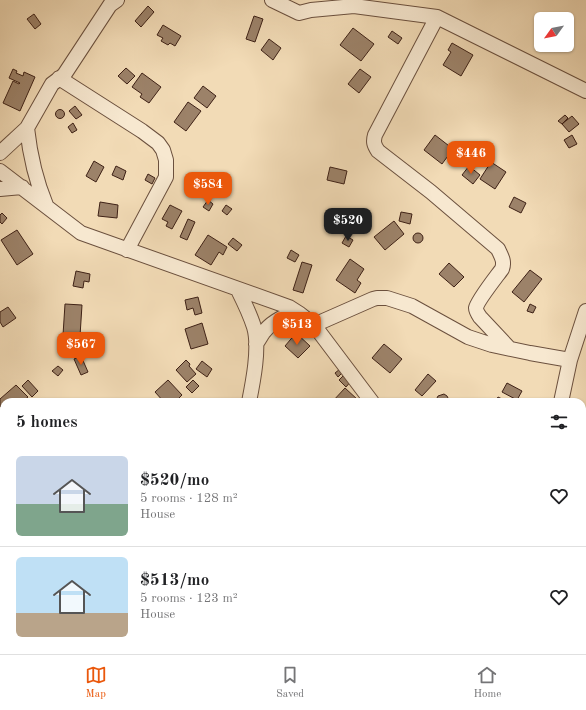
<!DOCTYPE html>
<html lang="en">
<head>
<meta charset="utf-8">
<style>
  :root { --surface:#fff; --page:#f2f2f2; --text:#202124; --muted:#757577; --line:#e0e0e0; --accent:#ea580c }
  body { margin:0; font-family:"Old Standard TT",serif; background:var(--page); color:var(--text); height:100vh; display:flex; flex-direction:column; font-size:15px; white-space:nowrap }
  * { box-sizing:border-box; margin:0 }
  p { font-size:13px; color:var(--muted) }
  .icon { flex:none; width:22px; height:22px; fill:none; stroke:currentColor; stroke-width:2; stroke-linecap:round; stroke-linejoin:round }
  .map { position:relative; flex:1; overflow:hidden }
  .drawer { position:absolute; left:0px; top:398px; width:586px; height:256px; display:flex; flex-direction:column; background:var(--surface); border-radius:12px 12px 0 0; box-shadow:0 1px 3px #0004 }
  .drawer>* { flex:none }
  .needle { width:26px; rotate:237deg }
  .controls { position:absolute; left:534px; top:12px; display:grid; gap:8px }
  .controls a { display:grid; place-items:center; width:40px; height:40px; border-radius:6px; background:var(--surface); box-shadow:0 1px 3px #0004; font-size:20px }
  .price { position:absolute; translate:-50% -34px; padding:0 9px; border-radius:8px; background:var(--accent); color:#fff; font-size:13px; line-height:26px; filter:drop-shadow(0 1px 2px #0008) }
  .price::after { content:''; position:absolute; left:50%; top:24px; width:12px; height:9px; margin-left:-6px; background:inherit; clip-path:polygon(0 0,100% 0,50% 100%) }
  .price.current { background:#222; color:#fff }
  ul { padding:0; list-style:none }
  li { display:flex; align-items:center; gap:12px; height:100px; padding:0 16px }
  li+li { border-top:1px solid var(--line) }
  li span { display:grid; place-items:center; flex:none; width:112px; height:80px; border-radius:6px; color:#555 }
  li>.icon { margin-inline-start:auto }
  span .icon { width:48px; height:48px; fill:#fffc; stroke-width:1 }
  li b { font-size:17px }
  h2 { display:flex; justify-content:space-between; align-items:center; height:48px; padding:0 16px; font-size:17px }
  .tab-bar { display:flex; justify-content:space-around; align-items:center; height:56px; border-top:1px solid var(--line); background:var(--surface); font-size:11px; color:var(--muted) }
  .tab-bar a { display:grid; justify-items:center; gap:2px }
  .tab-bar .current { color:var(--accent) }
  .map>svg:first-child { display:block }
  .building { fill:#9c8269; stroke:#3e2116 }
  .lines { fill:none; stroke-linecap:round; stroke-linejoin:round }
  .minor-casing { stroke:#6b503e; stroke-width:16 }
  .minor { stroke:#f7e8d0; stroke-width:14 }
</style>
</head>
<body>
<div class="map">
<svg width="586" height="654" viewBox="0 0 586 654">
  <rect width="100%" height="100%" fill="#f2dbb6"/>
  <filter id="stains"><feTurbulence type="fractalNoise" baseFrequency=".005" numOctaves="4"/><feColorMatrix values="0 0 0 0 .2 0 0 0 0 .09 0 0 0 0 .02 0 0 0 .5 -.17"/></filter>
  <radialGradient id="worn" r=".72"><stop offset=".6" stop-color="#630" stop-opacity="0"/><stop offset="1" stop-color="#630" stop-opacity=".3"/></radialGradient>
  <path class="building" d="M148 6 154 12 141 27 135 21Z
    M34 14 41 24 35 29 27 19Z
    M254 16 263 19 255 42 246 39Z
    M163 25 181 36 175 46 170 43 168 45 161 41 163 38 157 35Z
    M353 28 374 44 361 61 340 45Z
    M392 31 402 38 398 44 388 37Z
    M269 39 281 48 273 60 261 50Z
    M452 43 473 55 461 76 443 65 451 52 448 50Z
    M126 68 135 76 127 84 118 76Z
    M13 69 17 71 16 73 23 76 24 72 35 77 20 111 3 103 13 81 19 84 20 83 9 78Z
    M360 69 371 77 359 93 348 84Z
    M142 73 161 87 149 103 140 97 142 94 132 87Z
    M203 86 216 96 207 108 194 98Z
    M188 102 201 111 186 131 174 122Z
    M75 106 82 115 76 119 69 111Z
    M55.5 114a4.5 4.5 0 1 1 9 0a4.5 4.5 0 1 1-9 0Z
    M565 115 568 118 562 124 558 121Z
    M572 116 579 124 569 132 562 124Z
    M73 123 77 130 72 133 68 127Z
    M435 135 453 149 442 164 424 150Z
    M572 135 577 144 569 148 564 140Z
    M94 161 104 167 96 182 86 176Z
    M491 162 506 172 495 189 480 179Z
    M116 166 126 171 123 180 112 175Z
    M469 166 480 175 473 184 462 175Z
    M330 167 347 171 344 184 327 180Z
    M148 174 155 178 152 184 145 180Z
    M514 197 526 203 521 213 509 207Z
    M208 200 213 204 209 211 203 207Z
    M100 202 118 205 117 218 98 216Z
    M170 205 182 211 172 229 166 226 168 222 162 219Z
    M226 205 232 209 227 215 222 211Z
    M401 212 412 214 410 224 399 221Z
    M2 213 7 218 2 224 0 222V215Z
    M188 219 195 222 187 240 180 237Z
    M394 221 404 234 385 250 374 237Z
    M17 230 33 254 17 265 1 240Z
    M413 238a5 5 0 1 1 10 0a5 5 0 1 1-10 0Z
    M208 235 227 247 223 255 219 252 211 265 195 255Z
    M346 236 353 240 349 247 342 243Z
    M233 238 242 245 237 251 228 244Z
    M291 250 299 255 295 262 287 258Z
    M350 259 364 269 357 280 361 283 355 293 336 280Z
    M302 262 312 265 303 293 293 290Z
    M449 263 464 277 454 287 439 274Z
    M530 270 542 279 524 302 512 292Z
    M76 271 90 274 89 282 84 281 83 288 73 286Z
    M198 297 202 313 195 315 193 308 187 310 185 300Z
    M65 304 82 305 80 336 63 335Z
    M530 304 536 307 533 313 527 311Z
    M8 307 16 318 3 327 0 322V312Z
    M202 323 208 344 191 349 185 329Z
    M296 333 310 346 298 358 285 346Z
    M384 344 402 359 390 373 372 358Z
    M81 356 88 372 81 375 74 359Z
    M186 360 190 364 189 366 196 374 187 382 176 370Z
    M202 361 212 369 207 377 196 369Z
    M58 366 63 370 58 376 52 371Z
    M340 369 343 372 338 377 335 373Z
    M345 374 352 380 346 387 339 380Z
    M428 374 436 381 422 396 415 390Z
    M28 380 38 391 32 397 22 386Z
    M168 380 182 395 175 402H164L155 392Z
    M193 380 199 386 192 393 186 387Z
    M507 383 522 391 517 400 502 392Z
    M16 385 28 397 22 402H4V410L0 406V399Z
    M345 388 358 400 356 402H332Z
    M444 394 447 396 448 398V402H437L436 400 438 396Z
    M498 397 508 402H495Z
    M0 535 4 542V547L0 549Z
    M46 650H49L50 654H36Z
    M149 650H162L163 654H150Z
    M439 650H451L448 654H436Z"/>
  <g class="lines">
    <g class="minor-casing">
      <path id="minor" d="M272 0 299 13 311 10 354 6 437 17 586 91
        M437 17 375 135C373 142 374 145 378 151L431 192 498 249C501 256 505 261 502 269 497 276 477 301 476 308 476 311 478 314 480 317L509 348
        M59 78 142 131 158 143 163 150 166 160V177L127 250
        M27 128C30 155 36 181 46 205
        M0 153 27 128 52 84 64 75 110 5 117 0
        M0 171 81 233 289 307 300 314 314 325 372 402
        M0 189 22 187
        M238 290C244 302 250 314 254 327 260 347 253 382 249 402
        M314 325 373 299 377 298H387L412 306 468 337 492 345 530 353 570 360
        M256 344C259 340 261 336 263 333 271 322 283 317 295 311
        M561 402 570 360 586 311
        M0 418 4 421
        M0 604 4 606
        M245 650 248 654
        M398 654 401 650
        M507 654 508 650
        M517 654 540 653 554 654"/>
    </g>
    <use href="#minor" class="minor"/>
  </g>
  <rect width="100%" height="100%" filter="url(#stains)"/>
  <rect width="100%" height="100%" fill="url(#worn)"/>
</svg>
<div class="controls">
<a><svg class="needle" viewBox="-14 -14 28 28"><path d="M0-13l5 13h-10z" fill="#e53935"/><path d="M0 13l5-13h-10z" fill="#757577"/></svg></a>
</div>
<b class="price" style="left:471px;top:175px">$446</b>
<b class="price" style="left:208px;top:206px">$584</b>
<b class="price current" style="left:348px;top:242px">$520</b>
<b class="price" style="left:297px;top:346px">$513</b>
<b class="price" style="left:81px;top:366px">$567</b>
<section class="drawer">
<h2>5 homes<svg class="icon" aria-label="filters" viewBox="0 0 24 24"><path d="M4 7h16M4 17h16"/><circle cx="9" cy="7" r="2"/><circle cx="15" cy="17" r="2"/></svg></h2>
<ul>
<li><span style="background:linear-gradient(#c9d6e8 60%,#7fa58c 0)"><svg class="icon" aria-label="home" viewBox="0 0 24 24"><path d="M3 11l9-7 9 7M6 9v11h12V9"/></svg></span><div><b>$520/mo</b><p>5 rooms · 128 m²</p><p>House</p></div><svg class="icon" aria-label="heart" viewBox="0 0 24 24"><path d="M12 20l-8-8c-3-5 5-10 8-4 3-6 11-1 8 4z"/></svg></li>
<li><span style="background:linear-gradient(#bfe0f5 70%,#b9a48a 0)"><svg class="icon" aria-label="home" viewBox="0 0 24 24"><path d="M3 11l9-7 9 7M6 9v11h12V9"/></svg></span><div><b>$513/mo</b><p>5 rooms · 123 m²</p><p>House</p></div><svg class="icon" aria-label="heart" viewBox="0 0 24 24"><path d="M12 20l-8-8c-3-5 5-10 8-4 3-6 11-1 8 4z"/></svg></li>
</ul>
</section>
</div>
<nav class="tab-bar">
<a class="current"><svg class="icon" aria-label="map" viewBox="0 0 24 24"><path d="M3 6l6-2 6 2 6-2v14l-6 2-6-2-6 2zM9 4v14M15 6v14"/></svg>Map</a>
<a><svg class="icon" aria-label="saved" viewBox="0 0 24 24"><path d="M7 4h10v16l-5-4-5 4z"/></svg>Saved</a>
<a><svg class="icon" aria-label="home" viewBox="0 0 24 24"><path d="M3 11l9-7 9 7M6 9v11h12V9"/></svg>Home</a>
</nav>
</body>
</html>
